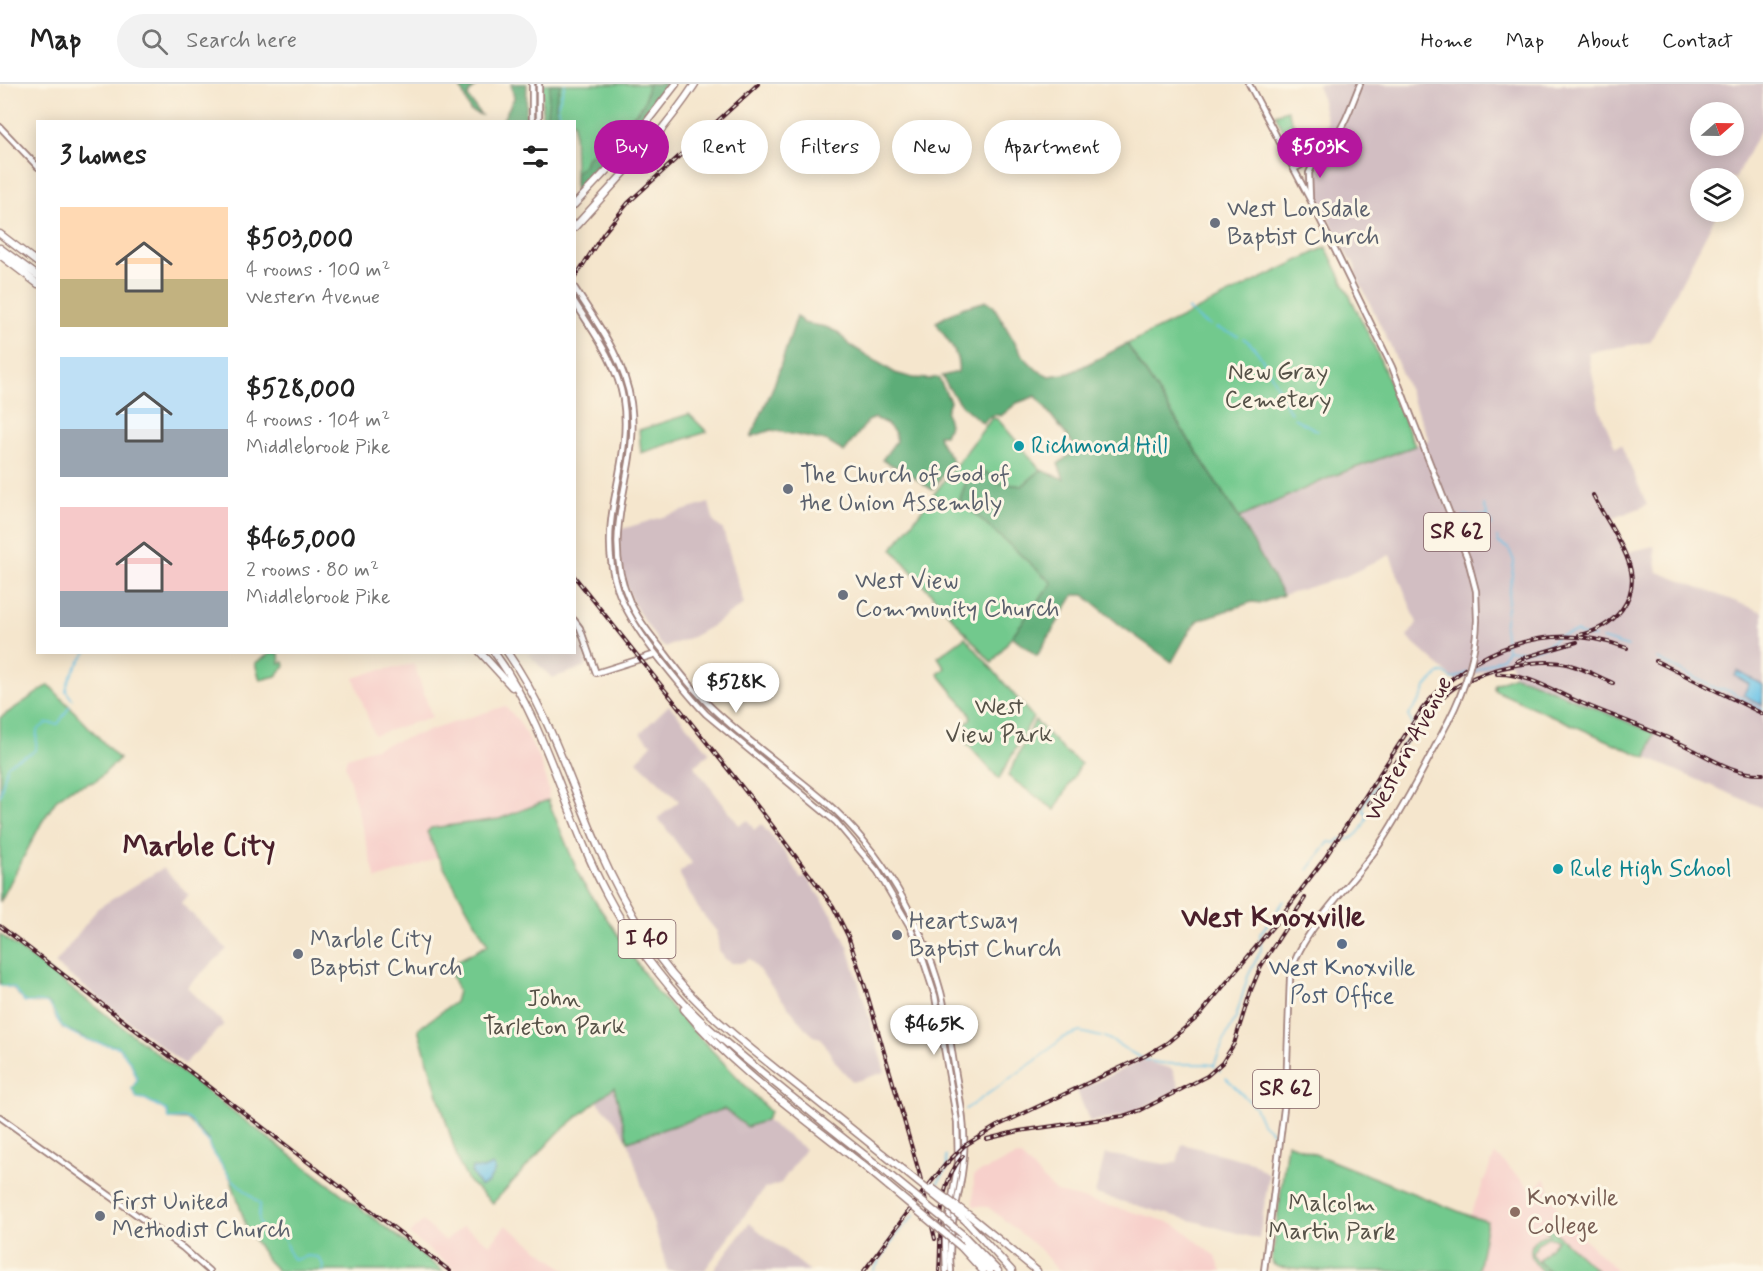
<!DOCTYPE html>
<html lang="en">
<head>
<meta charset="utf-8">
<style>
  :root { --surface:#fff; --page:#f2f2f2; --text:#222; --muted:#767676; --line:#e0e0e0; --accent:#b5179e }
  body { margin:0; font-family:Mynerve,sans-serif; background:var(--page); color:var(--text); height:100vh; display:flex; flex-direction:column; font-size:22px; white-space:nowrap }
  * { box-sizing:border-box; margin:0 }
  p { font-size:20px; color:var(--muted) }
  .icon { flex:none; width:33px; height:33px; fill:none; stroke:currentColor; stroke-width:2; stroke-linecap:round; stroke-linejoin:round }
  .map { position:relative; flex:1; overflow:hidden }
  .side { position:absolute; left:36px; top:36px; width:540px; height:534px; display:flex; flex-direction:column; background:var(--surface); border-radius:0px; box-shadow:0 3px 15px #0003 }
  .side>* { flex:none }
  .top-card { position:absolute; left:594px; top:36px; width:570px; height:54px; display:flex; gap:12px }
  .needle { width:39px; rotate:70deg }
  .controls { position:absolute; left:1690px; top:18px; display:grid; gap:12px }
  .controls a { display:grid; place-items:center; width:54px; height:54px; border-radius:50%; background:var(--surface); box-shadow:0 3px 15px #0003; font-size:30px }
  .price { position:absolute; translate:-50% -51px; padding:0 14px; border-radius:21px; background:#fff; color:#222; font-size:20px; line-height:39px; filter:drop-shadow(0 2px 3px #0008) }
  .price::after { content:''; position:absolute; left:50%; top:36px; width:18px; height:14px; margin-left:-9px; background:inherit; clip-path:polygon(0 0,100% 0,50% 100%) }
  .price.on { background:var(--accent); color:#fff }
  ul { padding:0; list-style:none }
  li { display:flex; align-items:center; gap:18px; height:150px; padding:0 24px }
  li span { display:grid; place-items:center; flex:none; width:168px; height:120px; border-radius:0px; color:#555 }
  li>.icon { margin-inline-start:auto }
  span .icon { width:72px; height:72px; fill:#fffc; stroke-width:1 }
  li b { font-size:26px }
  h2 { display:flex; justify-content:space-between; align-items:center; height:72px; padding:0 24px; font-size:26px }
  .chip { padding:0 21px; border-radius:27px; background:var(--surface); box-shadow:0 3px 15px #0003; font-size:21px; line-height:54px }
  .chip.on { background:var(--accent); color:#fff }
  header { display:flex; align-items:center; gap:36px; box-sizing:border-box; height:84px; padding:0 30px; background:var(--surface); border-bottom:2px solid var(--line) }
  header strong { font-size:28px }
  nav { display:flex; gap:33px; margin-inline-start:auto; font-size:21px }
  .search { width:420px; height:54px; background:var(--page); display:flex; align-items:center; gap:15px; box-sizing:border-box; padding:0 21px; border-radius:33px; color:var(--muted); font-size:22px }
  .map>svg:first-child { display:block }
  .built { fill:#f7d0cb }
  .industrial { fill:#d2bec2; fill-rule:evenodd }
  .green { fill:#72c98d; stroke:#5e745c; stroke-width:1.5 }
  .forest { fill:#5dad78; stroke:#546652; stroke-width:1.5 }
  .water { fill:#69c2e7; stroke:#5a7089; stroke-width:1.5 }
  .lines { fill:none; stroke-linecap:round; stroke-linejoin:round }
  .stream { stroke:#69c2e7; stroke-width:1.5 }
  .secondary-casing { stroke:#a0827c; stroke-width:8 }
  .primary-casing { stroke:#a0827c; stroke-width:8 }
  .highway-casing { stroke:#a0827c; stroke-width:9 }
  .secondary { stroke:#fff; stroke-width:4.5 }
  .primary { stroke:#fff; stroke-width:4.5 }
  .highway { stroke:#fff; stroke-width:6 }
  .rail-casing { stroke:#4a1f2b; stroke-width:4 }
  .rail { stroke:#fcf5e5; stroke-width:1.5; stroke-dasharray:4.5; stroke-linecap:butt }
  .primary-bridge-casing { stroke:#a0827c; stroke-width:8; stroke-linecap:butt }
  .highway-bridge-casing { stroke:#a0827c; stroke-width:9; stroke-linecap:butt }
  .primary-bridge { stroke:#fff; stroke-width:4.5 }
  .highway-bridge { stroke:#fff; stroke-width:6 }
  .worship-dot { fill:#6b7280; stroke:#fcf5e5; stroke-width:2 }
  .culture-dot { fill:#0f9aa8; stroke:#fcf5e5; stroke-width:2 }
  .service-dot { fill:#5c6f8a; stroke:#fcf5e5; stroke-width:2 }
  .education-dot { fill:#8d6e63; stroke:#fcf5e5; stroke-width:2 }
  .labels { text-anchor:middle; dominant-baseline:central; stroke-width:6; stroke-linejoin:round; paint-order:stroke }
  .shield { fill:#fcf5e5; stroke:#7f5f63; stroke-width:1.5 }
  .shield-label { font-size:22px; font-weight:bold; fill:#4a1f2b }
  .worship-label { font-size:24px; fill:#5b616d; stroke:#fcf5e5; text-anchor:start }
  .park-label { font-size:24px; fill:#565248; stroke:#fcf5e5 }
  .culture-label { font-size:24px; fill:#0d838f; stroke:#fcf5e5; text-anchor:start }
  .street-label { font-size:24px; fill:#4a1f2b; stroke:#fcf5e5 }
  .service-label { font-size:24px; fill:#4e5e75; stroke:#fcf5e5 }
  .education-label { font-size:24px; fill:#785e54; stroke:#fcf5e5; text-anchor:start }
  .district-label { font-size:30px; font-weight:bold; fill:#4a1f2b; stroke:#fcf5e5 }
</style>
</head>
<body>
<header>
<strong>Map</strong>
<div class="search"><svg class="icon" aria-label="search" viewBox="0 0 24 24"><circle cx="10" cy="10" r="6"/><path d="M15 15l6 6"/></svg>Search here</div>
<nav><a>Home</a><a>Map</a><a>About</a><a>Contact</a></nav>
</header>
<div class="map">
<svg width="1763" height="1187" viewBox="0 0 1763 1187">
  <rect width="100%" height="100%" fill="#fcf5e5"/>
  <filter id="ink" filterUnits="userSpaceOnUse"><feTurbulence type="fractalNoise" baseFrequency=".0167" numOctaves="2"/><feDisplacementMap in="SourceGraphic" scale="12" xChannelSelector="R" yChannelSelector="G"/><feConvolveMatrix kernelMatrix="1 2 1 2 8 2 1 2 1" color-interpolation-filters="sRGB"/></filter>
  <filter id="wash" filterUnits="userSpaceOnUse"><feTurbulence type="fractalNoise" baseFrequency=".008" numOctaves="4" result="noise"/><feDisplacementMap in="SourceGraphic" scale="24" xChannelSelector="R" yChannelSelector="G"/><feGaussianBlur stdDeviation="1.35" result="paint"/><feColorMatrix in="noise" values="0 0 0 0 0 0 0 0 0 0 0 0 0 0 0 0 0 1.4 0 .05"/><feComposite in="paint" operator="in"/></filter>
  <g filter="url(#wash)">
    <rect width="100%" height="100%" fill="#f5e6cd"/>
    <path class="built" d="M414 580 432 633 374 651 354 594 375 587Z
      M505 622 519 637 540 676 549 707 548 716 499 735 431 744 427 750 438 773 414 783 376 795 345 680 347 673Z
      M1495 1070 1532 1106 1545 1094 1561 1133 1618 1187H1478L1487 1137 1470 1132Z
      M1020 1072 1056 1108 1151 1133 1168 1138 1182 1145 1215 1172 1222 1187H1058L1040 1165 988 1123 973 1122 974 1091 1014 1073Z
      M423 1137 445 1157 463 1142 490 1160 506 1141 567 1187H456L409 1150Z"/>
    <path class="industrial" d="M1318 0H1763V41L1734 97V94H1701V128H1718L1650 258 1588 268 1599 324 1615 363 1621 361 1647 421 1612 435 1628 468 1654 462 1658 488 1763 528V724L1647 674 1654 649 1526 595 1514 592 1510 578 1457 598 1407 553 1417 539 1390 471 1344 493 1283 511 1239 434 1333 392 1429 356 1391 263 1355 189 1356 185 1353 177 1349 175 1310 99V90L1316 78 1337 57 1331 52 1328 53 1323 43 1327 39ZM1701 28H1734V62H1701Z
      M709 419 714 438 723 446 744 520 710 543 692 553 665 563 659 559 632 518 622 488 619 470V446Z
      M575 543 587 579 585 583 552 594 527 569 574 568Z
      M669 621 710 669 694 682 739 741 748 736 754 746 761 740 786 770 801 795 806 793 832 830 848 863 885 988 853 998 836 979 821 954 814 952 805 944 750 875 740 879H732L725 875 719 866 717 848 698 824 680 791V788L692 779 658 734 679 717 637 677 652 660 640 649Z
      M163 784 189 811 181 819 227 865 187 903 224 940 184 980 55 880 98 824Z
      M1142 976 1172 985 1180 1005 1129 1030 1090 1038 1077 1007Z
      M614 1002 628 1057 725 1025 747 1043 766 1036 805 1065 781 1099 764 1105 704 1187H668L628 1057 615 1037 597 1017Z
      M1182 1060 1252 1078 1269 1091 1259 1155 1095 1110 1105 1070 1164 1080 1177 1078Z
      M749 1139 810 1187H713Z"/>
    <path class="green" d="M543 0H664L575 100 574 38H542Z
      M1287 26 1296 45 1285 51 1275 30Z
      M1326 163 1377 268 1415 362 1333 392 1239 434 1127 260Z
      M689 330 707 348 641 369 639 346Z
      M992 334 997 335 1001 339 1041 386 1022 402 999 399 992 395 966 398 960 415 1052 499 992 579 892 465Z
      M965 553 1033 633 999 695 958 650 971 634 968 627 938 590 945 584 938 573Z
      M271 569H279L280 579 284 578 285 582 276 592 260 596 255 579Z
      M1514 592 1526 595 1654 649 1647 674 1496 607 1494 604 1495 600Z
      M49 601 119 675 96 697 71 705 57 715 42 738 0 818V634Z
      M1035 636 1062 665 1081 680 1055 726 1008 692Z
      M548 716 582 798 656 907 770 1028 766 1036 747 1043 724 1025 628 1057 614 1003 558 1049 493 1119 469 1098 459 1080 418 945 455 918 458 907 449 884 459 876 488 861 438 773 427 748 431 744 499 735Z
      M0 850 443 1187H278L268 1177 247 1145 230 1093 210 1064 208 1056 188 1036 169 1035 167 1027 145 1015 137 1014 132 1005 137 996 136 992 131 979 119 963 94 958 63 944 56 934 51 922 47 919 25 918 13 904 0 901Z
      M1287 1059 1470 1132 1487 1137 1478 1187H1329L1278 1183 1273 1180 1272 1176Z
      M1545 1140H1546L1597 1187H1549L1538 1177 1557 1156 1548 1153 1538 1159 1533 1169 1537 1177 1548 1187H1542C1526 1173 1526 1154 1550 1150L1543 1143Z"/>
    <path class="forest" d="M459 0H479L470 8 468 13 481 31 470 27Z
      M511 0H527L526 37H502L514 14Z
      M550 0H561C555 15 555 22 558 37H546Z
      M649 0H666L618 62 575 107V89L584 81 587 73C601 66 599 58 608 48 617 39 635 34 642 22 647 16 645 7 649 0Z
      M987 217 993 221 1022 271 1037 286 1049 292 1070 289 1127 260 1239 434 1283 511 1261 519 1252 518 1199 536 1190 546 1172 578 1120 541 1084 511H1074L1037 572 1012 552 1052 499 965 421 960 416 966 398 986 388 999 399 1022 402 1041 386 1064 395 1058 380 1077 365 1036 312 1017 319 1001 332C992 329 989 333 983 339 961 322 955 316 942 292L958 288C961 269 944 253 936 238L961 224Z
      M797 232 803 239 826 243 837 248 850 261 895 289 913 294 929 295 938 293 950 317 946 328 949 341 945 351H938C942 366 949 367 953 378L932 406 908 389 882 376 896 357 895 349 887 340 875 334 868 337 844 368 826 357 771 346 751 353 774 301Z"/>
    <path class="water" d="M1737 587 1763 601 1762 621 1743 611 1749 600 1735 592Z
      M493 1081 495 1086 488 1099 480 1102 471 1088 472 1084 483 1085Z"/>
    <g class="lines">
      <path class="stream" d="M561 38 558 20 565 0
        M1188 225 1200 236 1210 242
        M1216 244 1238 252
        M1243 254C1264 267 1277 306 1291 329
        M1294 334 1318 347
        M1484 421 1492 442
        M1463 432H1487
        M1602 555 1628 563
        M1507 566C1522 569 1548 566 1557 552L1577 548 1583 552 1595 553
        M1657 575 1717 605 1730 607 1763 626
        M1472 588 1502 574 1507 566 1504 544 1514 477 1509 465 1499 459 1497 454
        M72 615 66 607C68 592 78 580 87 568
        M0 712 7 682 15 676 32 669 36 665 37 646 47 639 58 640 70 622
        M1308 786 1329 758 1336 759 1340 755C1354 759 1365 743 1367 731L1363 726 1364 719 1413 647V641L1408 632 1421 615 1426 603 1440 589H1444L1453 595 1467 589
        M0 901 14 904 25 918C32 919 43 916 49 921 55 925 55 935 61 941 72 953 103 961 119 963L131 979 136 992 137 996 132 1005 137 1014 145 1015 167 1027 169 1035 186 1034 191 1037 196 1046 208 1057 210 1064 230 1093 260 1120C256 1144 261 1149 284 1154L290 1171 294 1176 307 1172 318 1173 324 1182 323 1187
        M1104 953C1119 959 1132 971 1147 976 1167 983 1193 978 1214 981L1215 983
        M1214 981 1226 952 1236 933 1248 892 1261 866 1260 850 1284 817
        M1219 985 1220 987
        M1226 994 1255 1023 1262 1039 1274 1050
        M966 1025 1035 977 1064 953 1080 948 1101 953
        M935 1103 947 1084 946 1072
        M873 1187 896 1151 915 1130"/>
    </g>
  </g>
  <g filter="url(#ink)">
    <g class="lines">
      <g class="secondary-casing">
        <path id="secondary" d="M532 0V38
          M539 0V38
          M0 43 38 83
          M1294 85C1339 61 1342 45 1360 0
          M1310 114 1309 89 1316 74
          M574 203C597 239 625 276 631 319 641 390 597 444 630 518 639 537 652 553 665 569 680 589 695 608 713 625 748 658 789 686 826 718 883 768 921 836 941 908 947 932 950 956 954 980 959 1010 966 1040 964 1070 962 1112 946 1142 951 1187
          M574 217C593 248 617 279 623 315 629 352 619 387 613 423 602 489 620 524 659 574 674 593 689 612 706 630L836 738 878 788 909 841 920 866 935 912 957 1038 958 1078 945 1156 946 1187
          M574 536 580 544 596 589 656 570"/>
      </g>
      <g class="primary-casing">
        <path id="primary" d="M1249 0 1314 123 1392 283 1468 476 1476 507 1477 536
          M0 1033 183 1164 209 1187
          M1264 1187 1286 1008 1290 894C1297 849 1355 798 1381 758 1406 720 1427 678 1448 638"/>
      </g>
      <g class="highway-casing">
        <path id="highway" d="M574 121 622 70 676 0
          M574 144C616 97 660 53 695 0
          M0 150 38 179
          M0 164 38 192
          M0 171 38 200
          M480 568 512 603
          M494 568C547 641 565 732 607 811 627 849 652 883 680 915 702 940 729 961 754 982 794 1015 834 1047 875 1079
          M507 568C549 628 570 699 599 765 613 797 630 828 648 857 680 909 730 948 776 985 812 1013 847 1041 883 1070
          M684 925C737 988 806 1035 870 1087
          M970 1132 1037 1187
          M965 1136 1012 1187
          M962 1150 998 1187
          M958 1153 990 1187
          M961 1163 983 1187"/>
      </g>
      <use href="#secondary" class="secondary"/>
      <use href="#primary" class="primary"/>
      <use href="#highway" class="highway"/>
      <g class="rail-casing">
        <path id="rail" d="M574 195 603 150 628 119 758 0
          M574 492 762 728 833 822 848 852 866 906 919 1088 935 1155
          M1579 551C1614 545 1642 513 1628 477 1620 454 1604 433 1593 411
          M1517 577 1526 573 1577 558
          M1656 577 1763 630
          M1497 590C1527 589 1557 609 1584 620 1618 634 1652 646 1686 662 1710 674 1735 691 1763 690
          M1442 614C1466 588 1536 571 1570 581 1585 585 1599 593 1613 599
          M1369 720 1420 642
          M0 842 450 1187
          M987 1055 1019 1047 1123 1032 1141 1026 1207 992 1222 979 1234 960 1251 906 1261 882 1305 814
          M864 1187 923 1108 945 1081 964 1062 997 1042 1145 972 1167 959 1198 933 1279 835 1325 774 1422 625C1472 564 1550 535 1627 564
          M939 1187C942 1149 935 1102 963 1072"/>
      </g>
      <use href="#rail" class="rail"/>
      <g class="primary-bridge-casing">
        <path id="primary-bridge" d="M1448 638C1465 605 1476 573 1477 536"/>
      </g>
      <g class="highway-bridge-casing">
        <path id="highway-bridge" d="M883 1070 965 1136
          M875 1079 962 1150
          M870 1087 961 1163
          M932 1104 970 1132"/>
      </g>
      <use href="#primary-bridge" class="primary-bridge"/>
      <use href="#highway-bridge" class="highway-bridge"/>
    </g>
  </g>
  <g class="worship-dot">
    <circle cx="1215" cy="139" r="6"/>
    <circle cx="788" cy="405" r="6"/>
    <circle cx="843" cy="511" r="6"/>
    <circle cx="897" cy="851" r="6"/>
    <circle cx="298" cy="870" r="6"/>
    <circle cx="100" cy="1132" r="6"/>
  </g>
  <g class="culture-dot">
    <circle cx="1019" cy="362" r="6"/>
    <circle cx="1558" cy="785" r="6"/>
  </g>
  <circle class="service-dot" cx="1342" cy="860" r="6"/>
  <circle class="education-dot" cx="1515" cy="1128" r="6"/>
  <g class="labels">
    <g class="shield">
      <rect x="1424" y="429" width="66" height="38" rx="4.5"/>
      <rect x="618.5" y="836" width="57" height="38" rx="4.5"/>
      <rect x="1253" y="986" width="66" height="38" rx="4.5"/>
    </g>
    <g class="shield-label">
      <text x="1457" y="448">SR 62</text>
      <text x="647" y="855">I 40</text>
      <text x="1286" y="1005">SR 62</text>
    </g>
    <g class="worship-label">
      <text x="1227" y="125">West Lonsdale<tspan x="1227" dy="28">Baptist Church</tspan></text>
      <text x="800" y="391">The Church of God of<tspan x="800" dy="28">the Union Assembly</tspan></text>
      <text x="855" y="497">West View<tspan x="855" dy="28">Community Church</tspan></text>
      <text x="909" y="837">Heartsway<tspan x="909" dy="28">Baptist Church</tspan></text>
      <text x="310" y="856">Marble City<tspan x="310" dy="28">Baptist Church</tspan></text>
      <text x="112" y="1118">First United<tspan x="112" dy="28">Methodist Church</tspan></text>
    </g>
    <g class="park-label">
      <text x="1278" y="288">New Gray<tspan x="1278" dy="28">Cemetery</tspan></text>
      <text x="999" y="623">West<tspan x="999" dy="28">View Park</tspan></text>
      <text x="554" y="915">John<tspan x="554" dy="28">Tarleton Park</tspan></text>
      <text x="1332" y="1120">Malcolm<tspan x="1332" dy="28">Martin Park</tspan></text>
    </g>
    <g class="culture-label">
      <text x="1031" y="362">Richmond Hill</text>
      <text x="1570" y="785">Rule High School</text>
    </g>
    <g class="street-label">
      <text transform="translate(1409 665) rotate(-62)">Western Avenue</text>
    </g>
    <g class="service-label">
      <text x="1342" y="884">West Knoxville<tspan x="1342" dy="28">Post Office</tspan></text>
    </g>
    <g class="education-label">
      <text x="1527" y="1114">Knoxville<tspan x="1527" dy="28">College</tspan></text>
    </g>
    <g class="district-label">
      <text x="199" y="762">Marble City</text>
      <text x="1273" y="833">West Knoxville</text>
    </g>
  </g>
</svg>
<div class="controls">
<a><svg class="needle" viewBox="-14 -14 28 28"><path d="M0-13l5 13h-10z" fill="#e53935"/><path d="M0 13l5-13h-10z" fill="#767676"/></svg></a>
<a><svg class="icon" aria-label="layers" viewBox="0 0 24 24"><path d="M12 4l9 5-9 5-9-5zM3 14l9 5 9-5"/></svg></a>
</div>
<b class="price on" style="left:1320px;top:95px">$503K</b>
<b class="price" style="left:736px;top:630px">$528K</b>
<b class="price" style="left:934px;top:972px">$465K</b>
<div class="top-card">
<a class="chip on">Buy</a>
<a class="chip">Rent</a>
<a class="chip">Filters</a>
<a class="chip">New</a>
<a class="chip">Apartment</a>
</div>
<section class="side">
<h2>3 homes<svg class="icon" aria-label="filters" viewBox="0 0 24 24"><path d="M4 7h16M4 17h16"/><circle cx="9" cy="7" r="2"/><circle cx="15" cy="17" r="2"/></svg></h2>
<ul>
<li><span style="background:linear-gradient(#ffd9b3 60%,#c2b280 0)"><svg class="icon" aria-label="home" viewBox="0 0 24 24"><path d="M3 11l9-7 9 7M6 9v11h12V9"/></svg></span><div><b>$503,000</b><p>4 rooms · 100 m²</p><p>Western Avenue</p></div></li>
<li><span style="background:linear-gradient(#bfe0f5 60%,#9aa5b1 0)"><svg class="icon" aria-label="home" viewBox="0 0 24 24"><path d="M3 11l9-7 9 7M6 9v11h12V9"/></svg></span><div><b>$528,000</b><p>4 rooms · 104 m²</p><p>Middlebrook Pike</p></div></li>
<li><span style="background:linear-gradient(#f6c9c9 70%,#9aa5b1 0)"><svg class="icon" aria-label="home" viewBox="0 0 24 24"><path d="M3 11l9-7 9 7M6 9v11h12V9"/></svg></span><div><b>$465,000</b><p>2 rooms · 80 m²</p><p>Middlebrook Pike</p></div></li>
</ul>
</section>
</div>
</body>
</html>
